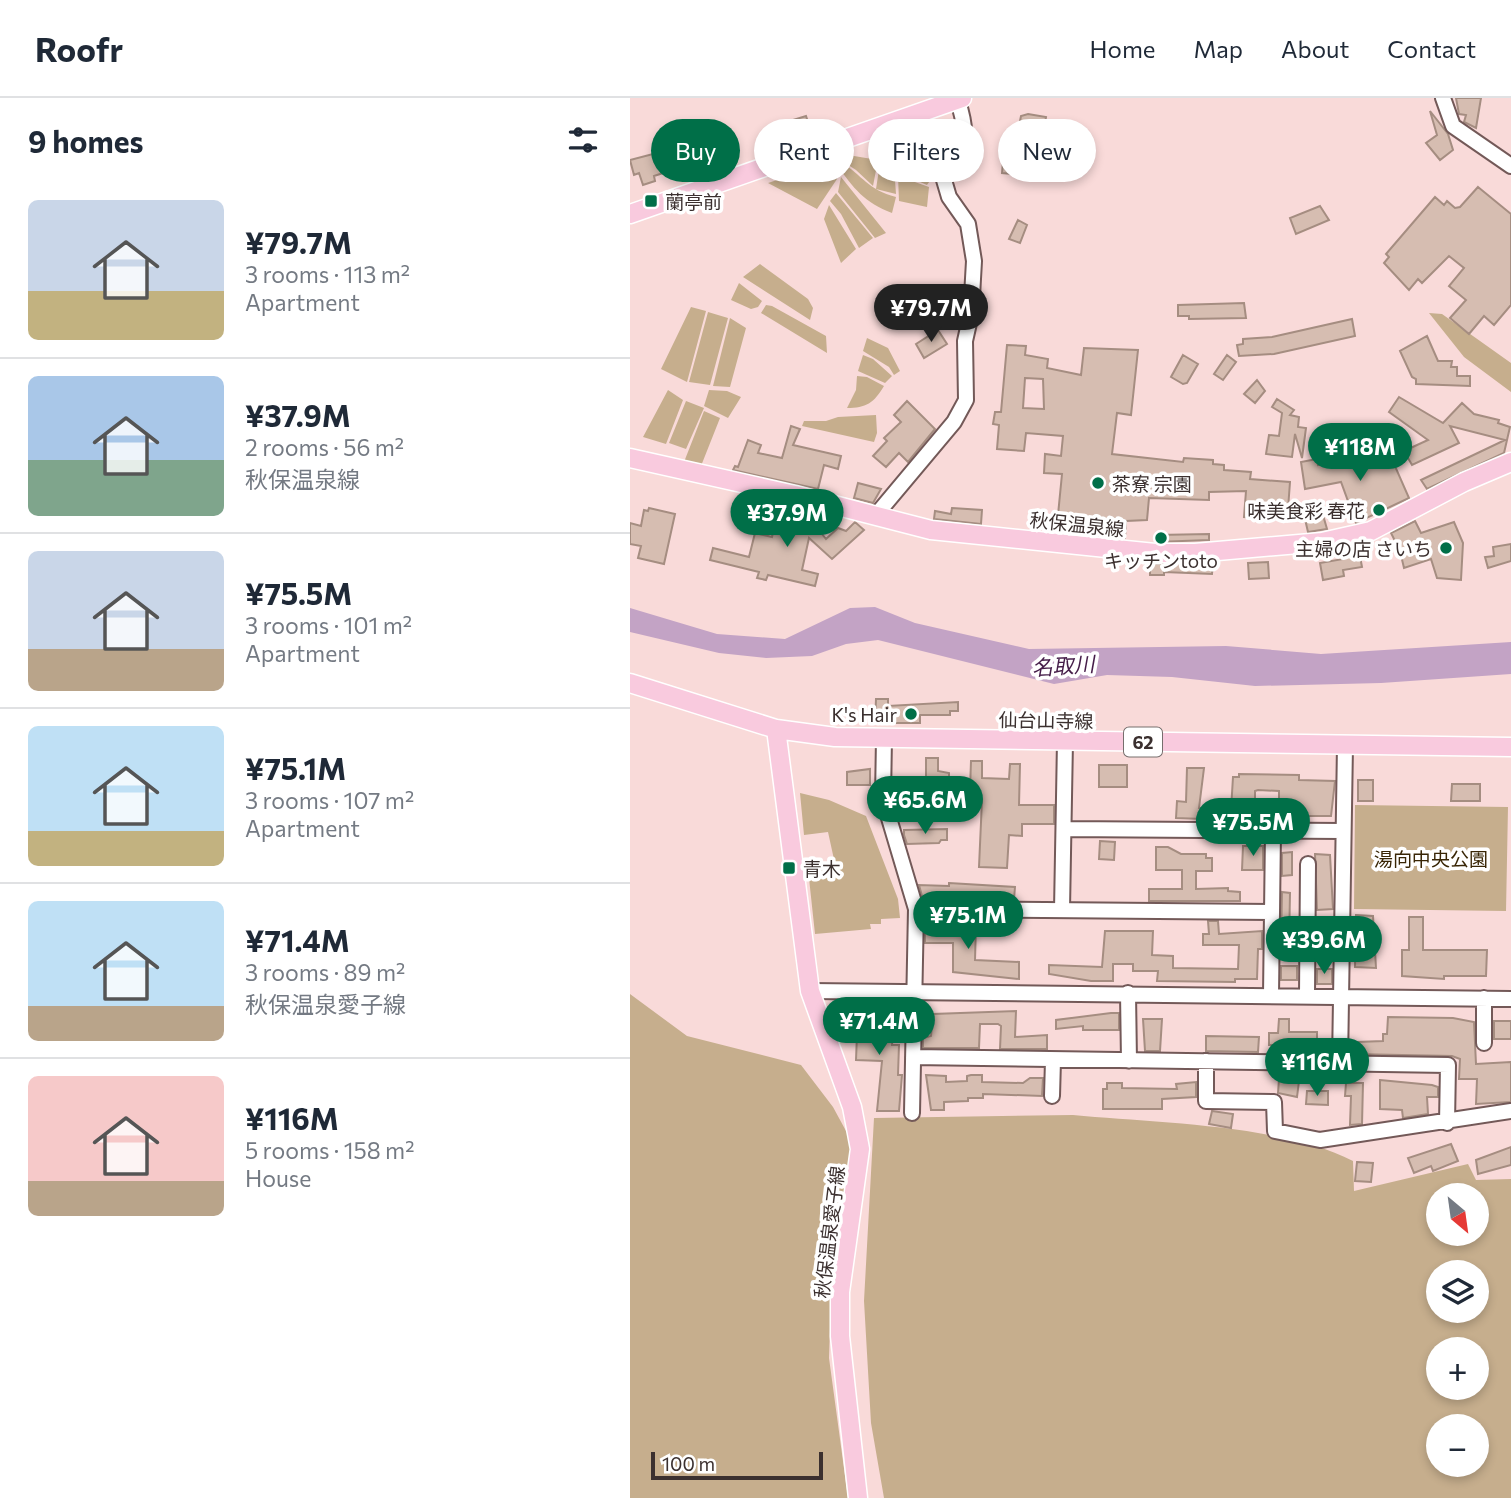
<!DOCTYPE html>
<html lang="en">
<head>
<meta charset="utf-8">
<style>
  :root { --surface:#fff; --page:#f2f2f3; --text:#1f2937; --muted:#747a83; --line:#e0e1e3; --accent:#006f48 }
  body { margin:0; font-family:Commissioner,"Noto Sans JP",sans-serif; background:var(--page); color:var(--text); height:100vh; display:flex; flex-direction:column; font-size:26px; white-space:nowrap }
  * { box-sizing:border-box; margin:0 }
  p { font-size:23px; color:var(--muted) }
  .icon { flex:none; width:38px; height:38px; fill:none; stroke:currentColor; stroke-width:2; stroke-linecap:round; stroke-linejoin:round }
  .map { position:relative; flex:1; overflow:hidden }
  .sheet { display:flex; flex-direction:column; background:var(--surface); width:630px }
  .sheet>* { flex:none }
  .hud { position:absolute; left:21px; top:21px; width:665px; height:63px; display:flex; gap:14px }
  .needle { width:46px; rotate:151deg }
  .tools { position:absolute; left:796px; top:1085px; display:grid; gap:14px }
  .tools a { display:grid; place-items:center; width:63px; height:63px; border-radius:50%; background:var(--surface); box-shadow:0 4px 10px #0003; font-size:35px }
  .scale { position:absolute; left:21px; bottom:18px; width:172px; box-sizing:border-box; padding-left:7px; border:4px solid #3b302f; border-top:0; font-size:19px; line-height:24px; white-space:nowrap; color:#3b302f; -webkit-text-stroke:5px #fff; paint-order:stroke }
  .price { position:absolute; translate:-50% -60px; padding:0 16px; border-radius:24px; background:var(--accent); color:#fff; font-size:23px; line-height:46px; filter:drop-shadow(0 2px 4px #0008) }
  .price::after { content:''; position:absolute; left:50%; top:42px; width:21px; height:16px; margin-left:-10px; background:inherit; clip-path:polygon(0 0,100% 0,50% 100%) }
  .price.current { background:#222; color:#fff }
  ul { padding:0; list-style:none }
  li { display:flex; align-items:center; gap:21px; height:175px; padding:0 28px }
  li+li { border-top:2px solid var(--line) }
  li span { display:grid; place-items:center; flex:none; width:196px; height:140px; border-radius:10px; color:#555 }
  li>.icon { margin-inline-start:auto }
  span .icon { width:84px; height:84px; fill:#fffc; stroke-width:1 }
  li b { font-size:30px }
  h2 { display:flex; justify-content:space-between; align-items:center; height:84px; padding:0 28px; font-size:30px }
  .tag { padding:0 24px; border-radius:32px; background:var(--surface); box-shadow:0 4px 10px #0003; font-size:24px; line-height:63px }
  .tag.current { background:var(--accent); color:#fff }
  header { display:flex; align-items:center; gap:42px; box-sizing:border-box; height:98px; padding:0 35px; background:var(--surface); border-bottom:2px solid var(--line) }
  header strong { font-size:33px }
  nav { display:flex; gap:38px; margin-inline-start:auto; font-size:24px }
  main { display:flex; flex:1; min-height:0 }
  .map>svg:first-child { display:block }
  .green { fill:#c6ae8d; fill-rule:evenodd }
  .water { fill:#c3a3c5 }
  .building { fill:#d6bdb1; stroke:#a58d81; stroke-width:2; fill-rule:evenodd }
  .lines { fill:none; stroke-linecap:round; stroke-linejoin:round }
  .minor-casing { stroke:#735958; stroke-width:18 }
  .major-casing { stroke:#fff; stroke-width:21 }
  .minor { stroke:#fff; stroke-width:14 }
  .major { stroke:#f9cade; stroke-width:18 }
  .poi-dot { fill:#006f48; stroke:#fff; stroke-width:2.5 }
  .labels { text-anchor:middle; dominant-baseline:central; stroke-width:7; stroke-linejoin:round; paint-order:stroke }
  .shield { fill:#fff; stroke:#766e6d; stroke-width:2 }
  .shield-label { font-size:18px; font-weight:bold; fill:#3b302f }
  .poi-label { font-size:19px; fill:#3b302f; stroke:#fff; text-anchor:start }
  .street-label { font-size:19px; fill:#3b302f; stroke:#fff }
  .park-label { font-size:19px; fill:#392606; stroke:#fff }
  .water-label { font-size:21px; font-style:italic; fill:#451d49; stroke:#fff }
</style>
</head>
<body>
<header>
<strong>Roofr</strong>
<nav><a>Home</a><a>Map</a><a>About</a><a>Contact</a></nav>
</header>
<main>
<section class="sheet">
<h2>9 homes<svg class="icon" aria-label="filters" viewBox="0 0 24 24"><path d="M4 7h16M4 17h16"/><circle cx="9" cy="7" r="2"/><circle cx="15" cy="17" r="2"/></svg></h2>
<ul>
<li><span style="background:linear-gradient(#c9d6e8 65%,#c2b280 0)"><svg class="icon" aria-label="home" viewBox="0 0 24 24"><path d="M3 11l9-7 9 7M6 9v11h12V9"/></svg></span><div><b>¥79.7M</b><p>3 rooms · 113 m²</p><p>Apartment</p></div></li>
<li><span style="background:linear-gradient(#a9c7e8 60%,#7fa58c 0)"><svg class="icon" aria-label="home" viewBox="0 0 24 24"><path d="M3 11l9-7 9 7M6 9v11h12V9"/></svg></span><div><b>¥37.9M</b><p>2 rooms · 56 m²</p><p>秋保温泉線</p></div></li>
<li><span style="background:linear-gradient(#c9d6e8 70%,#b9a48a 0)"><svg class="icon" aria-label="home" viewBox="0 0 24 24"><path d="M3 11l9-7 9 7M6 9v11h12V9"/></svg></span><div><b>¥75.5M</b><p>3 rooms · 101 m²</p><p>Apartment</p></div></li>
<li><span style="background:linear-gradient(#bfe0f5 75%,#c2b280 0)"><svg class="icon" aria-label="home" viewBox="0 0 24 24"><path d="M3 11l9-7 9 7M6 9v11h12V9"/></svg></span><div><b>¥75.1M</b><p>3 rooms · 107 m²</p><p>Apartment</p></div></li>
<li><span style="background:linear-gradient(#bfe0f5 75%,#b9a48a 0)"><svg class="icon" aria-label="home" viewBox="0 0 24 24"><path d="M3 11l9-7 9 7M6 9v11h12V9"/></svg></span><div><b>¥71.4M</b><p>3 rooms · 89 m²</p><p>秋保温泉愛子線</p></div></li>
<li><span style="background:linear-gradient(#f6c9c9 75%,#b9a48a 0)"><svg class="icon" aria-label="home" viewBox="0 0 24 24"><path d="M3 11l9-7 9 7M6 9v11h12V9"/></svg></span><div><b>¥116M</b><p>5 rooms · 158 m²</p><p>House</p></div></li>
</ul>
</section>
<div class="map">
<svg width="881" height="1400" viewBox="0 0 881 1400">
  <rect width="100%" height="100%" fill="#f9dad9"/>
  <path class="green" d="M218 57 248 62 243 88 226 72 209 61Z
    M251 59 261 62 264 68 266 96 246 91Z
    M266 62 283 64 306 74 297 87 269 75Z
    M210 63C233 78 238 92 266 99L262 115C235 105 223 90 207 67Z
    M201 64 207 81 187 111 138 85Z
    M268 78 299 89 297 109 269 103Z
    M211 79 256 135 245 140 208 94Z
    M206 95 243 140 229 150 211 116 200 103Z
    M199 107 226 151 211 165 194 121Z
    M130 166 178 201 183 210 180 222 113 179Z
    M109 185 132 203 128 209 121 211 101 202Z
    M136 207 142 208 196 238 197 255 131 215Z
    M61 209 76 213 57 284 31 271Z
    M78 214 98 220 80 287 59 284Z
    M799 215 812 216 881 265V294L834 259Z
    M100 220 116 230 100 289 83 288Z
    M237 240 258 250 270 273 264 277 259 269 233 253Z
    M233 257 243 261 262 278 255 285 228 273Z
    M227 278 237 279 254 288C244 305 236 310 217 310L226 292Z
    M38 292 53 302 36 346 13 339Z
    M79 292 97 293 111 299 98 320 74 308Z
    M56 303 74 310 56 351 39 345Z
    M74 313 90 320 71 368 54 364Z
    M246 317 247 335 244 344 172 328 174 323H196L208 319Z
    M170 695 199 702 236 718 268 801 270 820 251 821V826H240L241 831 185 836 178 771 205 766 198 734 174 737Z
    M725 707 878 709 876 813 724 811Z
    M0 896 57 938 171 967 203 1009 222 1044 201 1201 199 1260 218 1400H0Z
    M443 1017C525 1025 651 1026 723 1063L724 1093 838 1066 846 1082 881 1081V1400H254L241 1325 234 1203 244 1020ZM808 1097H847V1136H808ZM808 1174H847V1213H808ZM808 1251H847V1290H808ZM808 1328H847V1367H808Z"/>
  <path class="water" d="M245 509 285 525 399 551 596 548 691 556 881 544V576L751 585 625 588 542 579 477 577 424 586 248 542 216 546 182 558 136 560 89 555 0 534V510L87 536 155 541 220 510Z"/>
  <path class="building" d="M826 0H851L846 30 834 24 836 17 829 16Z
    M800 13 818 36 823 52 810 62 796 45 807 37Z
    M398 16 416 19 413 37 388 33 391 18Z
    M176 18 180 30 164 36 160 23Z
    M66 48 70 63 24 78 25 83 13 87 9 75 4 77 0 62 23 56 24 62Z
    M374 52 433 56V66L383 62 382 76 372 75Z
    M848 89 881 116V207L864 227 854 218 839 236 820 220 836 202 819 188 834 170 819 158 792 185 788 181 779 192 754 165 759 159 756 156 805 99 814 107 817 103 825 110 830 109Z
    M690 108 699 122 666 136 660 120Z
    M388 122 397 127 390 145 379 141Z
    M614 205 616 220 559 221V218H548V207Z
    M722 221 725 238 644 256 609 258 607 247 613 246V241L642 239Z
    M308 232 317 246 294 260 286 246Z
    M797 238 808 263H822L821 269H827V278H840V288L786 286V281L782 279 770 253Z
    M377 247 396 248 395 257 418 261 417 270 451 277 454 250 508 252 501 317 487 315 482 356 553 364 554 360 583 362V366L594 367V372L621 374 620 381 660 384 658 411 645 410 644 421 614 419 616 393 579 394V402L519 400 517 422 496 423 495 440 456 436 457 420 428 417 432 376 414 375 415 356 431 358 433 338 396 335 394 353 367 351 369 327 363 326 365 314H371ZM395 280 413 281 414 311 393 310Z
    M553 257 568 266 557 285 553 286 541 279Z
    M597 257 606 264 593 282 584 276Z
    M627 282 635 293 625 305 614 296Z
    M769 299 813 325 832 305 844 316 869 322 868 325 880 329 874 355 797 391 791 382 875 342 820 328 829 345 782 367 774 353 798 342 759 314Z
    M647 301 664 312 660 317 669 319 668 329 676 330 672 360 665 336 662 359 636 356 639 337 649 338 652 315 642 309Z
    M277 303 305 331 278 364 269 355 256 369 243 358 257 343 254 340 271 324 264 317Z
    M161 328 170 331 163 347 211 358 208 371 194 367 188 391 103 372 105 368 108 369 118 342 131 347 128 355 152 360Z
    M738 358 740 368 761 359 779 400 726 425 711 384 675 391 671 364 687 361 688 367Z
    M228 385 251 391 243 405 224 400Z
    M149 407 167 412 163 429 188 431 196 441 208 430 216 433 225 424 234 432 202 461 179 440 172 472 188 476 185 488 138 477 136 482 127 480 129 474 80 462 83 450 119 459 125 435 142 439Z
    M19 410 45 416 34 466 8 460 11 448 0 446V425L11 428 14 412 18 413Z
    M322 410 352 412 351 426 304 421 305 413 321 416Z
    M693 417 697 431 678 434 675 421Z
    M785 423 791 435 824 424 833 445 831 482 807 480 801 461 774 470 770 453 761 435Z
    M579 436V442L526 444 527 437Z
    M881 446V463L858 470 855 459 864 458 863 449Z
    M729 453 732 469 713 472 714 478 693 482 690 465 713 461 712 456Z
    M638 464 639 480 619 481 618 465Z
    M583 465 582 476 534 474V477H520V466Z
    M246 601H258V608L328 604V613H320V617H290V625H245Z
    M296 660H308V673L319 675V700L291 701V679H296Z
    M341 663H352V680L379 681 380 666H390L389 707H424V726H392V738L379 737 377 770 349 769 352 702 332 701V692H340Z
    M469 667H497V689H469Z
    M557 670H574L569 710 601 712 603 679H609V676L669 677V682L705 683 701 718H649V693L628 692 625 693V723L546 720 547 703 556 704Z
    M240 671V687H217V674Z
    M728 682H743V703H728Z
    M822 686H850V703H821Z
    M317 731V742H311L309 745 277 746 274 737V732Z
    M470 743 485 744 484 762 469 761Z
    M613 748H633V772H612Z
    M526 749H538L551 756H576V760H582V773H566V791L598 790V793L610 794V803H519V791H552V772H526Z
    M662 754V777L652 778V755Z
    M685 756 700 757 703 811 687 812Z
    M319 785 385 789 384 801 292 798 289 787 319 788Z
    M652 794 660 795 659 848 651 849Z
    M726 817 743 818 746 870 725 869Z
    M779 819H793V852H857L856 878H814V881L772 878V852H779Z
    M578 823H588L589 836 632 833V851H628L627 881H605V884L527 883 528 873H503V866H483V883H461L419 876V867L472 869 475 833H523L522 857 543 858V870L608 871 609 847H573V836H579Z
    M295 825 346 826 345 862 389 864V881L323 874V845H295Z
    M687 832H702V851H687Z
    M651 868H667V882H651Z
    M687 871H702V886H687Z
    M386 913 385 939 417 937V951H370L371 928 368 926H350L349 950H293V940L301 938 303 916Z
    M481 915H489V932H453V928L426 931V922Z
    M758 919 823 920 844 924 846 966 881 964V1004L846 1006 847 981H829L830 961 822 958 722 956V947H727V944L753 943V936H757Z
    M212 921 264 924 262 947H269L268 977H272L269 1013H247L252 963 226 962 227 936H211Z
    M513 921H532L530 953H515Z
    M649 921H659V934H687V955H647V947H639V935H648Z
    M864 923H881V941H864Z
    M576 938 629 939 628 954 576 953Z
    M296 977 316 978V984L337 983V978L341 977H352V984L393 985 400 980H413L412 998 353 996V1000H338V1003L314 1004V1012H301Z
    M649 981 669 983 667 999 648 995Z
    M750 982 802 987 808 989V999H797L798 1016 773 1020 772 1012 750 1011Z
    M566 984V999L532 1001V1011H473V991H477V985H492V990L547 991 546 986Z
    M716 985H733L732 1026 720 1027 721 998H715Z
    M677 993H698V1007L676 1006Z
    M582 1013 603 1016 601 1030 579 1026Z
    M821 1046 828 1063 803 1073 801 1068 784 1075 778 1060Z
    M881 1049V1067L848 1076 846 1062Z
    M727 1064 743 1065 741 1084 725 1083Z"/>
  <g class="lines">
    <g class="minor-casing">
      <path id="minor" d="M813 0 823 28 881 68
        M246 417 324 324 336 302 335 243 341 216 344 163 338 126 319 99 314 82C331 42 342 46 327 0
        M254 640 253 700 286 811 282 1015
        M434 731 713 733
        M286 811 641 814
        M432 812 435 643
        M180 893 881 901
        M498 895 499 963
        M641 897 643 733
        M677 897 678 766
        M854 945V900
        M283 959 818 967 817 1025
        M576 963V1003L644 1004 645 1033 690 1042 881 1013
        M710 965 715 647
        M422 998 423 962"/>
    </g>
    <g class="major-casing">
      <path id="major" d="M0 116 332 0
        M0 360 165 397 301 432 525 455H565L692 444 741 433 834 384 881 364
        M0 585 146 631 205 639 881 649
        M146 631 180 893 222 1009 230 1051 210 1194V1238L228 1400"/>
    </g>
    <use href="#minor" class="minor"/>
    <use href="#major" class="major"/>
  </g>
  <g class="poi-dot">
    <rect x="14" y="96" width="14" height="14" rx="3.5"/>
    <circle cx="468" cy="385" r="7"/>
    <circle cx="749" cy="412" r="7"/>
    <circle cx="531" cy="440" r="7"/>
    <circle cx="816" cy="450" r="7"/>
    <circle cx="281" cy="616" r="7"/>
    <rect x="152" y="763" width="14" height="14" rx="3.5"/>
  </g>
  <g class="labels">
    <rect class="shield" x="494" y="629.5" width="38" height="29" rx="5"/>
    <g class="shield-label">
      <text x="513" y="644">62</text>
    </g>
    <g class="poi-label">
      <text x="35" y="103">蘭亭前</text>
      <text x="482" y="385">茶寮 宗園</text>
      <text x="735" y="412" text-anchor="end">味美食彩 春花</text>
      <text x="802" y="450" text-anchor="end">主婦の店 さいち</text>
      <text x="531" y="462" text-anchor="middle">キッチンtoto</text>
      <text x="267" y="616" text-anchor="end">K's Hair</text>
      <text x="173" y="770">青木</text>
    </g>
    <g class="street-label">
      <text transform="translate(447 426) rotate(6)">秋保温泉線</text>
      <text transform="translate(416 622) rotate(1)">仙台山寺線</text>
      <text transform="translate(199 1134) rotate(-83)">秋保温泉愛子線</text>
    </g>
    <g class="park-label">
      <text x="801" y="760">湯向中央公園</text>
    </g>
    <g class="water-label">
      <text transform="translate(433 567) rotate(-4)">名取川</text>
    </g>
  </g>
</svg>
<div class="tools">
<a><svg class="needle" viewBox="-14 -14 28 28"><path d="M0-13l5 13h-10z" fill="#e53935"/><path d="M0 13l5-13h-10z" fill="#747a83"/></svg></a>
<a><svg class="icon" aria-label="layers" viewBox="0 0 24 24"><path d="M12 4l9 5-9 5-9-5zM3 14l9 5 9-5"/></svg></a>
<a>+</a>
<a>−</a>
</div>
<div class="scale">100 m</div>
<b class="price current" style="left:301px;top:246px">¥79.7M</b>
<b class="price" style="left:730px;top:385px">¥118M</b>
<b class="price" style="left:157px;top:451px">¥37.9M</b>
<b class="price" style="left:295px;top:738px">¥65.6M</b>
<b class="price" style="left:623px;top:760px">¥75.5M</b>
<b class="price" style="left:338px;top:853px">¥75.1M</b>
<b class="price" style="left:694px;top:878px">¥39.6M</b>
<b class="price" style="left:249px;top:959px">¥71.4M</b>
<b class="price" style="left:687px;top:1000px">¥116M</b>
<div class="hud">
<a class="tag current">Buy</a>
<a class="tag">Rent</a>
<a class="tag">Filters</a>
<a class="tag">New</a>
</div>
</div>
</main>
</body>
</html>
